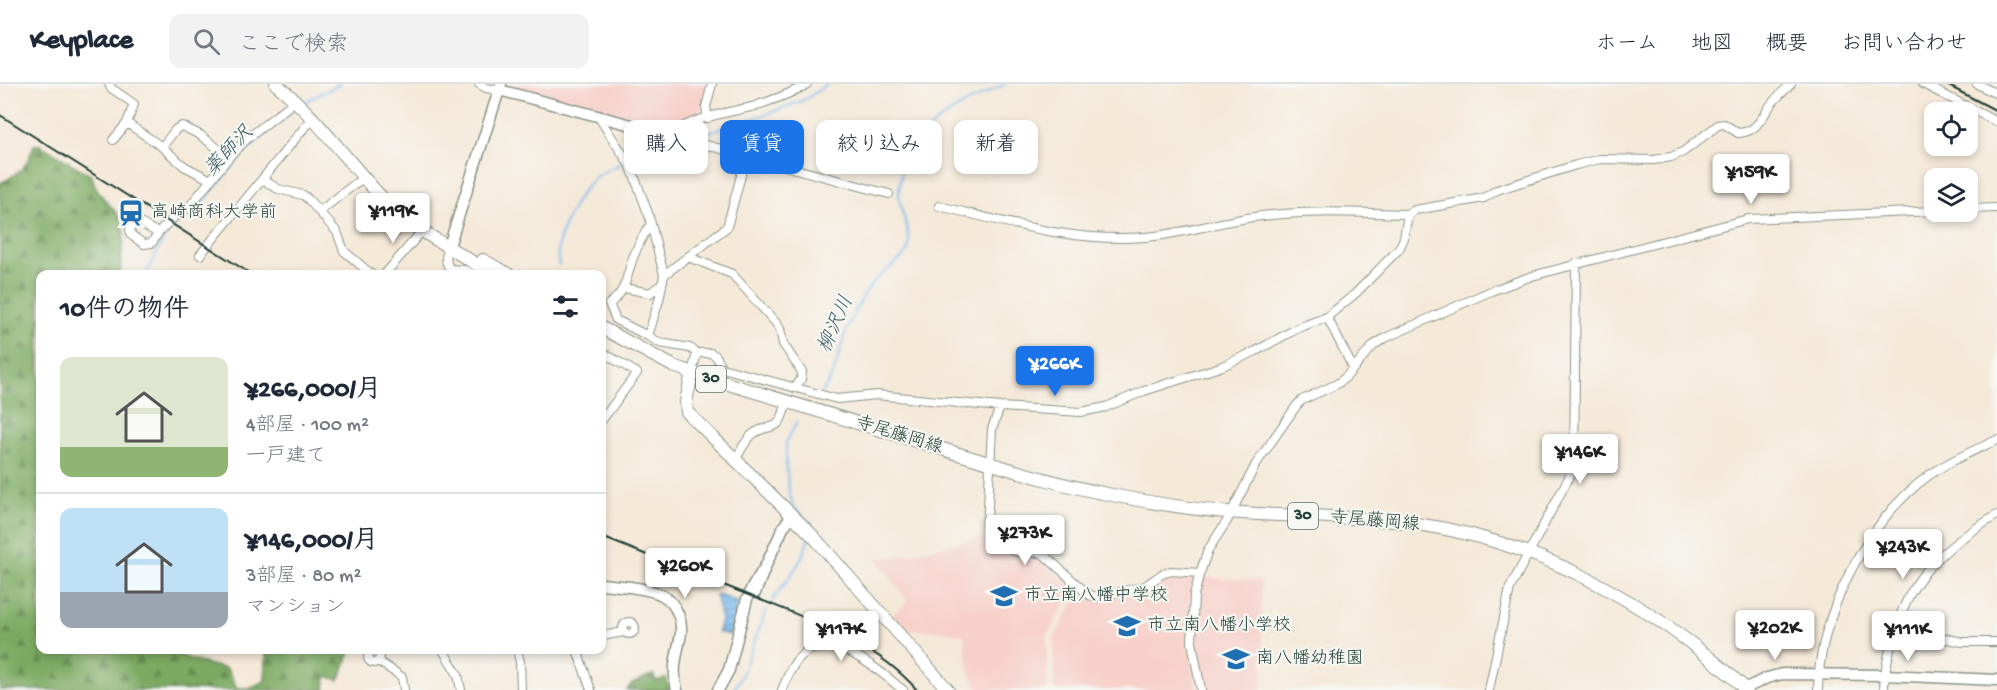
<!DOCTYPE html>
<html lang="ja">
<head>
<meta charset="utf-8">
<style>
  :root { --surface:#fff; --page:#f2f2f3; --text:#1f2937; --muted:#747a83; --line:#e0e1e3; --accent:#1a73e8 }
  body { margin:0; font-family:"Gochi Hand","Klee One",sans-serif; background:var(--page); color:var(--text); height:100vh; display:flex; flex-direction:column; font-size:22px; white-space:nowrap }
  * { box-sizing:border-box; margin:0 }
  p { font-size:20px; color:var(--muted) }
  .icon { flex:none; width:33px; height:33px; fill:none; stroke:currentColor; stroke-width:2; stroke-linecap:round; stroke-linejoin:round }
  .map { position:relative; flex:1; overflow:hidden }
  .drawer { position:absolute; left:36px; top:186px; width:570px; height:384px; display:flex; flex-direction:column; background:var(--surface); border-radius:12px; box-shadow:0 3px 9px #0003 }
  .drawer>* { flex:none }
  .top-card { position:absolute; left:624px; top:36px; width:570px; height:54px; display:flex; gap:12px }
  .controls { position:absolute; left:1924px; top:18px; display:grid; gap:12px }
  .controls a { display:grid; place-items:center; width:54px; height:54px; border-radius:12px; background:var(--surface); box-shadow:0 3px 9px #0003; font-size:30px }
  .price { position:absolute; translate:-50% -51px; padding:0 14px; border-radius:6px; background:#fff; color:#222; font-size:20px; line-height:39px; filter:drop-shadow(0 2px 3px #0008) }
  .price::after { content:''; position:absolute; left:50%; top:36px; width:18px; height:14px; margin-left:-9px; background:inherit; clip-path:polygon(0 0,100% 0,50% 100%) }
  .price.active { background:var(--accent); color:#fff }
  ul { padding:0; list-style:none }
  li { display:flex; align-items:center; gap:18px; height:150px; padding:0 24px }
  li+li { border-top:2px solid var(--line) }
  li span { display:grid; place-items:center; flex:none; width:168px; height:120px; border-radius:12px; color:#555 }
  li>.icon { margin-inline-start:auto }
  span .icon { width:72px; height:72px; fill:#fffc; stroke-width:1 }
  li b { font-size:26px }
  h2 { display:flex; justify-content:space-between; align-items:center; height:72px; padding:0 24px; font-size:26px }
  .tag { padding:0 21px; border-radius:12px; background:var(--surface); box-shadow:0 3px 9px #0003; font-size:21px; line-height:54px }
  .tag.active { background:var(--accent); color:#fff }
  header { display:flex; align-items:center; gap:36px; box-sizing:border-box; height:84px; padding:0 30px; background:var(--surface); border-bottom:2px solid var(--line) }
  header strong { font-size:28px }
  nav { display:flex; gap:33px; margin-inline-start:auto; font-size:21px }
  .search { width:420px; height:54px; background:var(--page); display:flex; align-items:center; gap:15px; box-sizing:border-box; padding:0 21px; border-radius:12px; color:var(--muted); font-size:22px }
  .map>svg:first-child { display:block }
  .built { fill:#f7d0c9 }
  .forest { fill:url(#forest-firs); stroke:#4e744b; stroke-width:1.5 }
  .water { fill:url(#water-rules); stroke:#4d7c92; stroke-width:1.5 }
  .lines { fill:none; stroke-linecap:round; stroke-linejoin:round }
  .stream { stroke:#7bbbef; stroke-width:2 }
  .minor-casing { stroke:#8a9386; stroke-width:10 }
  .tertiary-casing { stroke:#8a9386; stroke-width:13 }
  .primary-casing { stroke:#8a9386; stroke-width:14 }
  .minor { stroke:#fff; stroke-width:8 }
  .tertiary { stroke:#fff; stroke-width:10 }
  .primary { stroke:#fff; stroke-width:12 }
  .rail { stroke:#1f3d34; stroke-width:2 }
  .labels { text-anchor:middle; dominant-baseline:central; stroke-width:4.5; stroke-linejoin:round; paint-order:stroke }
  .shield { fill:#f6f6f2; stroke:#60746d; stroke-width:1.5 }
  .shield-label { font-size:16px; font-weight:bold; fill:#1f3d34 }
  .poi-label { font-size:18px; fill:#1f3d34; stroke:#f6f6f2; text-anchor:start }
  .street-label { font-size:18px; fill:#1f3d34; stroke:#f6f6f2 }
  .water-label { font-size:20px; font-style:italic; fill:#365c63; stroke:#f6f6f2 }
</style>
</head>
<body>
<header>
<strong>Keyplace</strong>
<div class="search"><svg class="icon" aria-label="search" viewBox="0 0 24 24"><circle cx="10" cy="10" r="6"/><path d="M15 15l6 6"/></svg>ここで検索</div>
<nav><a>ホーム</a><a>地図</a><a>概要</a><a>お問い合わせ</a></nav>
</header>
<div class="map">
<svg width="1997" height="606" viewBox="0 0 1997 606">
  <defs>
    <pattern id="forest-firs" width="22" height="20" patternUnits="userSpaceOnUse" patternTransform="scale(1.5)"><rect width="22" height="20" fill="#7daa62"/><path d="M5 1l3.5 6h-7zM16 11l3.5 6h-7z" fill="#668c52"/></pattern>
    <pattern id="water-rules" width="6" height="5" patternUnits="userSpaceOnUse" patternTransform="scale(1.5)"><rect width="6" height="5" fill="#7bbbef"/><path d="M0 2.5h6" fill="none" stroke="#6499c2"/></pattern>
  </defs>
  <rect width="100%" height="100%" fill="#f6f6f2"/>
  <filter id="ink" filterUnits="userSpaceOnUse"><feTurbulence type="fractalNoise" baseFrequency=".0167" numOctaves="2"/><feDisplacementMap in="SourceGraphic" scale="12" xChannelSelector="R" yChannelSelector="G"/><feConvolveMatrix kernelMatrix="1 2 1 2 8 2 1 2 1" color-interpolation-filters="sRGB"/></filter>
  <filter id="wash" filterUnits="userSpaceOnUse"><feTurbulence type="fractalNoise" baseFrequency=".008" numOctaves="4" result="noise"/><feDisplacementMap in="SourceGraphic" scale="24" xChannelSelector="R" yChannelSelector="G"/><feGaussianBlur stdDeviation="1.35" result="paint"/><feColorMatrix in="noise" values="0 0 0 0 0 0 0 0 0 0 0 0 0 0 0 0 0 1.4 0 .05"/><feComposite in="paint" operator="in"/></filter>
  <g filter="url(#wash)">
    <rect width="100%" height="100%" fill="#f5e9d8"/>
    <path class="built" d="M513 0H708L699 31 668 44 515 4Z
      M985 453 990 460 1015 473 1040 474 1071 500 1072 507 1047 552V606H979L970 590 965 564 964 551 941 547 904 545 891 532 908 518 877 474H891Z
      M1174 491 1195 492 1190 514 1188 560 1197 606H1054V554L1077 512 1097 517 1149 505 1165 492Z
      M1206 494 1261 496 1263 606H1205L1196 559 1198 511 1202 496Z"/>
    <path class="forest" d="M34 61H40L92 92C97 116 117 122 122 139 128 156 118 174 121 190H40V566H166L199 578 227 585 237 604H249L265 597 266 566H340L350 568 339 596 326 592 325 606H0V99C21 89 27 83 34 61Z
      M653 590 656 597 666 594 670 606H627L632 600Z"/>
    <path class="water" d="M718 510 738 519 730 551 718 548 721 536 716 513Z"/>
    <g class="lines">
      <path class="stream" d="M306 17 340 0
        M692 53 767 30 804 16 828 0
        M634 78 654 73 680 61
        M559 181C552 157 577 107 597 92 604 87 614 83 622 79
        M146 190 167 148 202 119 245 68 296 24
        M822 308C837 290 839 265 847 244 851 235 856 225 861 216 866 207 873 198 881 191 890 183 906 174 909 162 911 149 899 124 899 108 900 48 959 22 1005 0
        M797 338 786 358V382L789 407 793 422 811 440 810 444
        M772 517C785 498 804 478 808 455
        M734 606 742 590 767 525"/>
    </g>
  </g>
  <g filter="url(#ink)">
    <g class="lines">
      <g class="minor-casing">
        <path id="minor" d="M109 0 111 4 134 20 127 39 113 56
          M479 0 486 4 499 6
          M807 0C792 10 772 16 755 22 737 27 681 35 673 52L889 110
          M1923 0 1997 38
          M1977 0 1997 10
          M598 32 631 83 649 132 664 191 659 216 648 252 660 259 690 264 697 269
          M708 34 706 23 712 0
          M127 39 162 63 184 82 211 96
          M162 63 176 45 182 42 200 51 229 73
          M262 95 278 105 303 111 308 115 337 148 344 167 371 190
          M939 122C1006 138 1075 159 1145 153 1185 150 1223 136 1262 132 1311 126 1359 129 1408 130L1415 126 1484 114 1497 106 1576 81 1600 75 1654 76 1671 73 1683 68 1718 41 1724 40 1738 49C1757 49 1763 31 1773 18 1779 11 1785 6 1791 0
          M1968 125 1997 124
          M320 127 364 93
          M158 149 140 139 133 140 130 146 131 151 144 160 152 159 158 149 173 134 189 123 229 73 248 54 296 16
          M449 162C446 171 444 177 450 185L465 186 473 190
          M200 171 304 44 314 35
          M688 173 732 190 776 239 780 245 783 260 802 288 801 295 795 304
          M385 190 422 147
          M664 191 727 143 746 73
          M624 204 650 209 662 200
          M1327 233 1353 284
          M648 252 616 236 609 220C627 207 626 193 633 174 638 161 643 150 651 140
          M602 268 637 289 602 336
          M692 288 697 269H711L716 272 722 284 837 315 877 311 1000 323 1081 328 1106 323 1144 307 1220 283 1256 267 1298 244 1327 233 1356 209 1399 165 1404 154 1408 130
          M1000 323 992 345 987 441 990 453 1016 468 1042 469 1089 511 1098 513 1145 502 1162 490 1171 487 1200 489
          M736 375C741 367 745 356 753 350 770 338 778 351 785 324
          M623 544a6 6 0 1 1 12 0a6 6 0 1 1-12 0Z
          M1898 540 1906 546 1962 558H1997
          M602 552 624 548
          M443 566 458 591 461 606
          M517 566 520 578 521 606
          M577 566 591 606
          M368 573a6 6 0 1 1 12 0a6 6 0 1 1-12 0Z
          M378 577 402 593 404 606
          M782 606C787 595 791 581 800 573 831 542 879 587 903 606
          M1201 606 1192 558 1194 511 1200 489 1208 466 1227 437 1256 380 1297 321 1302 316 1337 300 1346 293 1374 261 1385 254 1491 207 1532 192 1748 135 1935 127
          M1489 606 1510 504 1574 384 1576 179
          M1818 606C1819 530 1867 437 1928 392 1949 377 1973 367 1997 356
          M1884 606C1884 584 1890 563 1897 542 1899 537 1900 530 1903 525 1920 482 1959 454 1997 431"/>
      </g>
      <g class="tertiary-casing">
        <path id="tertiary" d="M499 6 673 52
          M449 162 501 0
          M766 481 784 442 792 431
          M602 500C618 502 647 503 662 511 677 519 684 539 680 555 676 573 672 588 677 606
          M750 507 766 481 755 509
          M718 606 729 586 747 515
          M1742 606 1767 594 1782 590 1884 591 1997 596"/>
      </g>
      <g class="primary-casing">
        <path id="primary" d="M276 0C326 40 358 95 406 137L492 190
          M483 176 508 190
          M602 244 673 282 708 294C790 318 871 343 952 368 1003 383 1055 400 1107 410 1147 418 1187 425 1227 428 1288 433 1350 431 1410 439 1538 456 1653 520 1747 606
          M692 288 686 318 687 328 813 452 948 606"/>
      </g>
      <use href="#minor" class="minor"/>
      <use href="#tertiary" class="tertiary"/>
      <use href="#primary" class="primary"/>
      <path class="rail" d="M1945 0 1997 27
        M0 31 251 190
        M602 453C651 473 701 492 751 512 810 536 874 557 917 606"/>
    </g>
  </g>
  <defs>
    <g id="station-bare" transform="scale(2.07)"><path d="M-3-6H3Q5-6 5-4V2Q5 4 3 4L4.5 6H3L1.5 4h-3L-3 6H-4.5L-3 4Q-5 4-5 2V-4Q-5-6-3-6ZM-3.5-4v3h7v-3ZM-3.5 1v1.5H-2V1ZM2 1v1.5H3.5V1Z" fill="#1f6fb2" stroke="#f6f6f2" stroke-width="2.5" paint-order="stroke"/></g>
    <g id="school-bare" transform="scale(2.07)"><path d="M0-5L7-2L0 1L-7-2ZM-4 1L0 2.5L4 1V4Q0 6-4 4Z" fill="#1f6fb2" stroke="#f6f6f2" stroke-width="2.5" paint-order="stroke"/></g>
  </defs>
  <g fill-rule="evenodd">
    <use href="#station-bare" x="131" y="129"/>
    <use href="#school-bare" x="1004" y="512"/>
    <use href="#school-bare" x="1127" y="542"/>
    <use href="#school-bare" x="1236" y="575"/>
  </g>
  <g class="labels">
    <g class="shield">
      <rect x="696" y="282" width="30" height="26" rx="4.5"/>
      <rect x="1288" y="419" width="30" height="26" rx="4.5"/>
    </g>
    <g class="shield-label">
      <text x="711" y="295">30</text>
      <text x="1303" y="432">30</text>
    </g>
    <g class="poi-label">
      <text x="151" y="129">高崎商科大学前</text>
      <text x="1024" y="512">市立南八幡中学校</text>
      <text x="1147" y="542">市立南八幡小学校</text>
      <text x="1256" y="575">南八幡幼稚園</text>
    </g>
    <g class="street-label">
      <text transform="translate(899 352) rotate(17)">寺尾藤岡線</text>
      <text transform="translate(1375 438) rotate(5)">寺尾藤岡線</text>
    </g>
    <g class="water-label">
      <text transform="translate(230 68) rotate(-47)">薬師沢</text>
      <text transform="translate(837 241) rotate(-66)">柳沢川</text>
    </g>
  </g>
</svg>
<div class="controls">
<a><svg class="icon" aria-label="locate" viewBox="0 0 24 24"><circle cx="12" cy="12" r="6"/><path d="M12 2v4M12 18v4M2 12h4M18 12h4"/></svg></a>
<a><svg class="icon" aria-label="layers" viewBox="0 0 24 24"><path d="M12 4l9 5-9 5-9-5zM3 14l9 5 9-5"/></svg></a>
</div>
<b class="price" style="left:1751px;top:121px">¥159K</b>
<b class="price" style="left:393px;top:160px">¥119K</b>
<b class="price active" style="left:1055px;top:313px">¥266K</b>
<b class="price" style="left:1580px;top:401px">¥146K</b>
<b class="price" style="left:1025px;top:482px">¥273K</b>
<b class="price" style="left:1903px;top:496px">¥243K</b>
<b class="price" style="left:685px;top:515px">¥260K</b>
<b class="price" style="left:1775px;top:577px">¥202K</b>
<b class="price" style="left:841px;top:578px">¥117K</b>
<b class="price" style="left:1908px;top:578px">¥111K</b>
<div class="top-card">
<a class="tag">購入</a>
<a class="tag active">賃貸</a>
<a class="tag">絞り込み</a>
<a class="tag">新着</a>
</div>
<section class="drawer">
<h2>10件の物件<svg class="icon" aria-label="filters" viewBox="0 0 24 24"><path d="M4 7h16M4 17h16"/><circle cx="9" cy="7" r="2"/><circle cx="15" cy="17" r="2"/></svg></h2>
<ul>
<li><span style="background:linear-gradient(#dfe7d0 75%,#8fb573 0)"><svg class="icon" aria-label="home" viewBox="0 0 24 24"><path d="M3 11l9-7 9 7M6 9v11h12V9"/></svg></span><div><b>¥266,000/月</b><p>4部屋 · 100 m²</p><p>一戸建て</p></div></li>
<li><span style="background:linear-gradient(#bfe0f5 70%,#9aa5b1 0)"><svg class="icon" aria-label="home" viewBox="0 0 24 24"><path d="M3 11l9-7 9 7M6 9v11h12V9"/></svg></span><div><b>¥146,000/月</b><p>3部屋 · 80 m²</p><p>マンション</p></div></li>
</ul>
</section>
</div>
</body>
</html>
